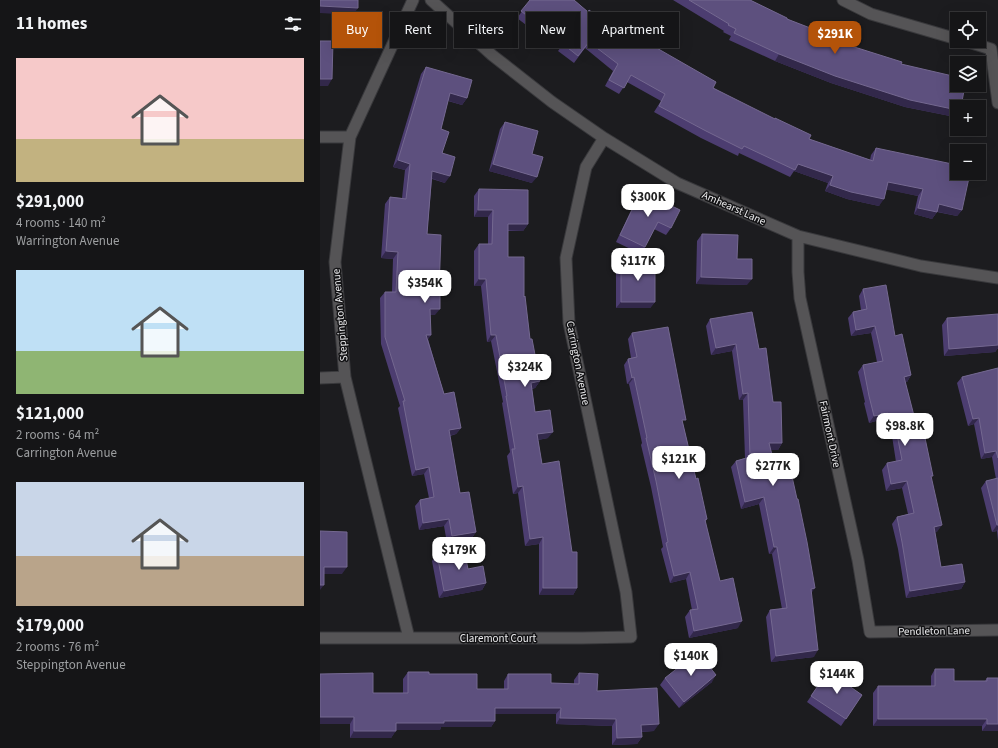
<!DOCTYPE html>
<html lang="en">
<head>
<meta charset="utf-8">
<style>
  :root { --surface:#151517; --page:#1e1e20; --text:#f1f3f6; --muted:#9d9fa1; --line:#343436; --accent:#b45309 }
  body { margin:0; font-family:"Source Sans 3",sans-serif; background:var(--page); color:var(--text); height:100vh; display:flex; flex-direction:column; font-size:15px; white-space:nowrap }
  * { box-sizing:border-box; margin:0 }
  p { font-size:13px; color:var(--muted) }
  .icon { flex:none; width:22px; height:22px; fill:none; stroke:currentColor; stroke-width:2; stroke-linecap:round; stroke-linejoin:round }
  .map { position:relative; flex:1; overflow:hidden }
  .details { display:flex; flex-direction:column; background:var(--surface); width:320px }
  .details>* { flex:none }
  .hud { position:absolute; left:12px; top:12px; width:380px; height:36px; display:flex; gap:8px }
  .tools { position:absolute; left:630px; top:12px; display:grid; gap:8px }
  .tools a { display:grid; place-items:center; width:36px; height:36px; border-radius:0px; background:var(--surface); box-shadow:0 4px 16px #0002,0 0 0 1px var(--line); font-size:20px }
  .price { position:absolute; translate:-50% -34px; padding:0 9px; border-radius:8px; background:#fff; color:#222; font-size:13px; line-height:26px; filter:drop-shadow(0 1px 2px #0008) }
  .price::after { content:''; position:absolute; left:50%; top:24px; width:12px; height:9px; margin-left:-6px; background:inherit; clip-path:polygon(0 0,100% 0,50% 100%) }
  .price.selected { background:var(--accent); color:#fff }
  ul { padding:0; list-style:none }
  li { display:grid; align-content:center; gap:8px; height:212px; padding:0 16px }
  li span { display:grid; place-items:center; height:124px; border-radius:0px; color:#555 }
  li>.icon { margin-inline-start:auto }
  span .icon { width:72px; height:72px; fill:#fffc; stroke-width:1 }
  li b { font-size:17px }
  h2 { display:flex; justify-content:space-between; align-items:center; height:48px; padding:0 16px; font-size:17px }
  .pill { padding:0 14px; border-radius:0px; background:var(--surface); box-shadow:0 4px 16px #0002,0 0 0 1px var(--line); font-size:14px; line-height:36px }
  .pill.selected { background:var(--accent); color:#fff }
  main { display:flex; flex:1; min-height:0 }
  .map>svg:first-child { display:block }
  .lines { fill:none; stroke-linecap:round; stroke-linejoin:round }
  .minor-casing { stroke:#39393c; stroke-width:13 }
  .minor { stroke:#555456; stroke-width:11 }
  .wall { fill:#4c3d70 }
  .shaded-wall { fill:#32284a }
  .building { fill:#5d507e; stroke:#746890 }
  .labels { text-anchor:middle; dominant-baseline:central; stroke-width:3; stroke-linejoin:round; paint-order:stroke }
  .street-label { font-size:11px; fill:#ececee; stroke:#131315 }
</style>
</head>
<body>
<main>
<section class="details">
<h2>11 homes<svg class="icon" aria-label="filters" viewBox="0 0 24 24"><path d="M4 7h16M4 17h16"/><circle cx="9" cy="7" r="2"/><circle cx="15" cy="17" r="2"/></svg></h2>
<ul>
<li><span style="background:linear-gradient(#f6c9c9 65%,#c2b280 0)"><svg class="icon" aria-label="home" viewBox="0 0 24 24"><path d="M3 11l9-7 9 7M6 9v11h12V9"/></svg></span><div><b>$291,000</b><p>4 rooms · 140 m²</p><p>Warrington Avenue</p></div></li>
<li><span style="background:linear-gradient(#bfe0f5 65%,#8fb573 0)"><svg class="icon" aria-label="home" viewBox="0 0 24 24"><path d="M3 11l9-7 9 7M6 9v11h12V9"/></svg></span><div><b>$121,000</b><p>2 rooms · 64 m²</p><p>Carrington Avenue</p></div></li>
<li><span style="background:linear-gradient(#c9d6e8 60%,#b9a48a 0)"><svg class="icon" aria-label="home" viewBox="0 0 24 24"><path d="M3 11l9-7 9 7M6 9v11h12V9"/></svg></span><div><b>$179,000</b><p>2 rooms · 76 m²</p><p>Steppington Avenue</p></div></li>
</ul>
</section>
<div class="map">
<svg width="678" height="748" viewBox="0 0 678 748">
  <rect width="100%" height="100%" fill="#1c1c1f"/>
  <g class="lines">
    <g class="minor-casing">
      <path id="minor" d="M111 0 172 55 232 102 284 138 357 183 478 236 601 266 678 278
        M523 0 551 14 637 39
        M645 41 671 49 678 103
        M0 137H30
        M478 236V272L480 298 538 560 550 632 678 630
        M0 378 25 377
        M0 638H262L311 637 306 592 249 323 246 258 266 167 284 138
        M89 638 25 377 15 262 30 137 93 0"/>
    </g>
    <use href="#minor" class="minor"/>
  </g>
  <path class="wall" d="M209 0H254L268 12 310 41 314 35 393 88 489 139 550 160 551 155 556 148 642 210 637 216 617 212 612 219 594 214 598 196 566 189 559 206 527 199 505 191 508 183 474 171 470 177 419 153 418 156 381 138 334 112 341 101 307 82 299 94 285 86 293 71 265 48 254 63 238 51 245 42 217 19 210 28 197 18 210 1Z
    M353 0H430L467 19 528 45 581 64 637 107V115L635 117 585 107 511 83 455 61 409 40 411 36 403 32 404 31Z
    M106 67 147 98 142 105 128 101 121 129 125 183 112 179 107 234 115 315H110L111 335 108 339 124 394 141 428 136 434 130 436 140 493 156 532 151 539 127 543 124 526 99 530 95 506 100 500 109 498 104 474 92 476 78 408 80 406 61 344 60 298 65 292H72L73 259 61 258 65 204 70 197 82 198 85 170 73 167 101 74Z
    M185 122 212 154V183L169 171 180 129Z
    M159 189 208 224 203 231H188V257L204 297 210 339 220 381 215 388 212 389 215 412 228 438 218 440 222 464 257 588 253 595H219V544L205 546 198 493 193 494 187 456 190 452 182 403 183 402 171 341 167 342 161 286H154V251L159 244H168V217H154V196Z
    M321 191 351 228 346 235 334 229 325 247 321 254 296 242 317 198Z
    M382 234 417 259 427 285 376 284 377 241Z
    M301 261 335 302 330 308H296V268Z
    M543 289 575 336 591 375 587 382H585L600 439 611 477 617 532H615L621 567 645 582 641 589 586 598 578 549 572 524 577 517 588 514 582 488 566 491 562 470 567 463 576 462 572 436 568 437 563 419 549 423 544 403 545 402 538 372 543 365 557 362 551 333 531 336 528 318 533 312 541 310 539 296Z
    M627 318H678V348L675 352 624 356 622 325Z
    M390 319 439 349 453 402 462 443 458 450H451L457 475 491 594 494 657 451 662 446 617 450 610 462 609 452 554H449L439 504 421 509 411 467 416 461 425 458 423 400H419L412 351 391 355 386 326Z
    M312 333 363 424 376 479 387 519 385 522 400 581 418 628 369 638 365 617 370 610H372L366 579 350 583 341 549 343 547 331 487 321 445 322 443 309 384H307L304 365 308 359 311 358 308 339Z
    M678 368V541L677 531 672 532 661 488 666 481 676 479 672 457 661 459 654 424 648 426 637 383 642 377Z
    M117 554 148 569 166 583 162 590 119 598 112 561Z
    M615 669 634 681H665L667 678 678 731H662V726H553V693L558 686H611V676Z
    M508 671 542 695 521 726 487 702Z
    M88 672 109 674 157 689H184V681L188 674 231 683 254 684V680L259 673 277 691 334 731 321 732 322 737 317 744 292 745V726L236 724V714H175V721L171 727H121L120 730H76L71 738H30V724H0L53 693H83V679Z
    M345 678 392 682 359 708 340 685Z"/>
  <path class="shaded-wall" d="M0 6 38 8 33 15 0 13Z
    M459 54 637 110V115L635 117 585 107 511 83 455 61Z
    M0 79H12L8 86H0Z
    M130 93 147 98 142 105 126 100Z
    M78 160 90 164 85 170 73 167Z
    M173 164 217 177 212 183 169 171Z
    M478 164 513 176 508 183 474 171Z
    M112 171 130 176 125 183 108 177Z
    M568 182 603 189 598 196 563 189Z
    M510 185 564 199 559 206 527 199 505 191Z
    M619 204 642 210 637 216 614 211Z
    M598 208 617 212 612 219 594 214Z
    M158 210H173L168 217H154Z
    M188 224H208L203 231 184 230Z
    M66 251 78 252 73 259 61 258Z
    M381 277 432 279 427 285 376 284Z
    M159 279H166L161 286H154Z
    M301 302H335L330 308H296Z
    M110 309H120L115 315H106Z
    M555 326 551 333 531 336 536 330Z
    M106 335H111L106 341Z
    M171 335H176L171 341 167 342Z
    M416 344 412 351 391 355 396 348Z
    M678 345V348L675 352 624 356 629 349Z
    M591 375 587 382 579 384 584 377Z
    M314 377 309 384H307L312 378Z
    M220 381 215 388 206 390 211 383Z
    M428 393 423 400H419L423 394Z
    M568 413 563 419 549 423 554 416Z
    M659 418 654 424 648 426 653 419Z
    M141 428 136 434 124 437 129 430Z
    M576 429 572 436 568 437 573 430Z
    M233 432 228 438 213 441 217 434Z
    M449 443H462L458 450H444Z
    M676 451 672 457 661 459 665 453Z
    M109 467 104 474 92 476 96 470Z
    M587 481 582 488 566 491 571 484Z
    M203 486 198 493 193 494 198 487Z
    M444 497 439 504 421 509 425 502Z
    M129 519 124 526 99 530 103 523Z
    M622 525 617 532 609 534 614 527Z
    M677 525H678V529L677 531 672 532Z
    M156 532 151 539 127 543 132 536Z
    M223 537 219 544 205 546 210 539Z
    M454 547H457L452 554H449Z
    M4 567H27L22 574H0Z
    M370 572 366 579 350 583 354 576Z
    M645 582 641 589 586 598 590 591Z
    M166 583 162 590 119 598 124 591Z
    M0 585H4L0 590Z
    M223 588H257L253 595H219Z
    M495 588 490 595 491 589Z
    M422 621 418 628 369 638 374 631Z
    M498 650 494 657 451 662 456 656Z
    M396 675 392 682 359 708 364 702Z
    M175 708H241L236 714H171Z
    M0 717H34L30 724H0Z
    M240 718 296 719 292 726 236 724Z
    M558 719H667L662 726H553Z
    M124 721H175L171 727H121L120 730H71L76 723Z
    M339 724 334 731 316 732 321 725Z
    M667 724H678V731H662Z
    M34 731H76L71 738H30Z
    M322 737 317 744 292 745 297 738Z"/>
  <path class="building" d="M0 0H38V8L0 6Z
    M210 0H254L268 12 269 10 310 42 314 35 396 82 393 88 455 119V118L491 135 489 139 553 161 556 148 637 165V173H650L642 210 619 204 617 212 598 208 603 189 568 182 564 199 531 192 510 185 513 176 478 164 475 170 424 146 422 149 386 131 339 106 345 94 311 75 304 88 289 80 298 64 269 42 258 56 243 44 250 35 222 13 215 22 201 11Z
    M369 0H430L467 18V19L529 43 528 45 582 62 581 64 637 77V85H645L641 107H637V110L590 100 515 76 459 54 414 33 416 29 408 25 409 24Z
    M0 41H13L12 79H0Z
    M106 67 152 80 147 98 130 93 121 129 129 132 122 153 135 157 130 176 112 171 107 234 121 235 119 291H120V309H110L111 335H106L124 394 134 392 141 428 129 430 140 493 149 492 156 532 132 536 129 519 103 523 100 500 114 497 109 467 96 470 83 401H85L65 337V292H76L78 252 66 251 70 197 86 199 90 164 78 160Z
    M185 122 218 131 212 154 223 157 217 177 173 164Z
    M159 189 208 190V224H188V257H204V297L205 296 210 339H212L220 381 211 383 215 412 230 410 233 432 217 434 222 464 239 461 252 552H257V588H223V537L210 539 203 486 198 487 192 449H195L186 396H187L176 335H171L166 279H159V244H172L173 210H158Z
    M321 191 360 210 351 228 338 222 325 247 300 235Z
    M382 234 418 235 417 259H432V279L381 277Z
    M301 261H335V302H301Z
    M566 285 575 336 582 334 591 375 584 377 600 439 605 438 613 476H611L622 525 614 527 621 567 642 564 645 582 590 591 582 542 577 517 594 513 587 481 571 484 567 463 582 460 576 429 573 430 568 413 554 416 549 396 543 365 563 361 555 326 536 330 533 312 547 309 543 289Z
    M432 312 439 349 446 348 453 402H461L462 443H449L457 475 471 472 477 499H478L487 542 495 588 491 589 498 650 456 656 450 610 467 608 457 547H454L444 497 425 502 416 461 430 457 428 393 423 394 416 344 396 348 390 319Z
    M678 314V345L629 349 627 318Z
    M348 327 366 420H362L376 479 378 478 387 519 385 520 400 581 413 578 422 621 374 631 370 610 378 609 370 572 354 576 346 543 348 542 336 481 326 438H327L314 377 312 378 308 359 317 357 312 333Z
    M678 368V458L676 451 665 453 659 418 653 419 642 377Z
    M678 478V525H677L666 481Z
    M0 531 27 532V567H4V585H0Z
    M144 549 148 569 163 566 166 583 124 591 117 554Z
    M378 652 396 675 364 702 345 678Z
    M615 669H634V681H667V678H678V724H667V719H558V686H615Z
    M508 671 542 695 526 719 491 696Z
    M88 672H109V674H157V689H188V674H231V683L259 684V673L278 674 277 691 337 688 339 724 321 725 322 737 297 738 296 719 240 718 241 708H175V721H124V723H76V731H34V717H0V674L53 673V693H88Z"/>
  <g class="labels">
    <g class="street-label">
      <text transform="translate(414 208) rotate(24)">Amhearst Lane</text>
      <text transform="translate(20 315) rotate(-95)">Steppington Avenue</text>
      <text transform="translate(258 363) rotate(79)">Carrington Avenue</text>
      <text transform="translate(510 434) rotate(78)">Fairmont Drive</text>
      <text transform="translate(614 631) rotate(-1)">Pendleton Lane</text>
      <text x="178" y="638">Claremont Court</text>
    </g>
  </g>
</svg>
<div class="tools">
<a><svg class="icon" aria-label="locate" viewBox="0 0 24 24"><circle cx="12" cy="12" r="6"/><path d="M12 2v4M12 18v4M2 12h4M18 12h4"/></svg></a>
<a><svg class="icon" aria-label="layers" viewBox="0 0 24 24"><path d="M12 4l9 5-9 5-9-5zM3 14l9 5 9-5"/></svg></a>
<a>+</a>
<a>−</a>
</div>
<b class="price selected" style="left:515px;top:55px">$291K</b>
<b class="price" style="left:328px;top:218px">$300K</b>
<b class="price" style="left:318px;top:282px">$117K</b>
<b class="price" style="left:105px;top:304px">$354K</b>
<b class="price" style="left:205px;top:388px">$324K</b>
<b class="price" style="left:585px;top:447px">$98.8K</b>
<b class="price" style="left:359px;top:480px">$121K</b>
<b class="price" style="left:453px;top:487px">$277K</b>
<b class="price" style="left:139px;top:571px">$179K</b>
<b class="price" style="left:371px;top:677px">$140K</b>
<b class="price" style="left:517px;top:695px">$144K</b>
<div class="hud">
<a class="pill selected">Buy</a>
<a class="pill">Rent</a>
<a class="pill">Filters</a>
<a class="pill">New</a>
<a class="pill">Apartment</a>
</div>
</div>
</main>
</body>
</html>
